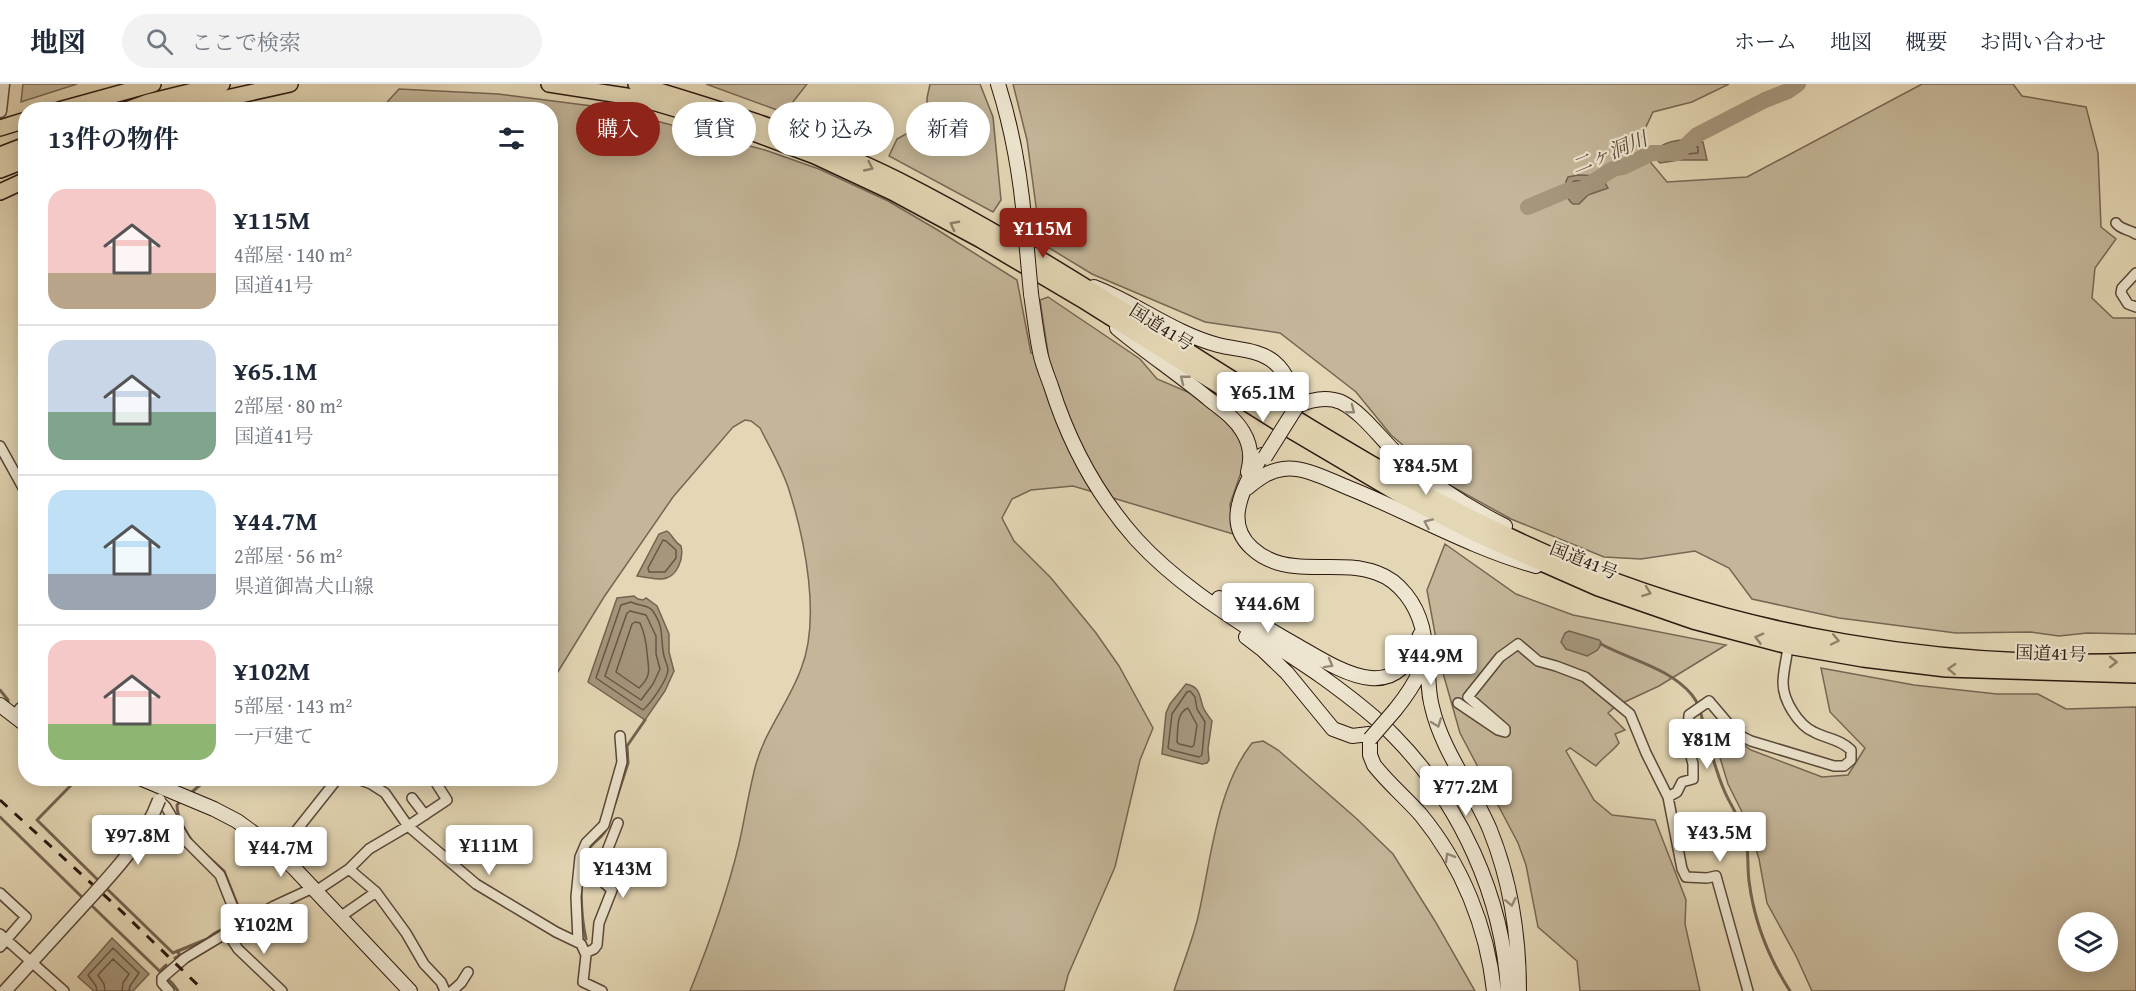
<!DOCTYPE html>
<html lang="ja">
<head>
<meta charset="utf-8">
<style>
  :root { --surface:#fff; --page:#f2f2f3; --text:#1f2937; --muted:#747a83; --line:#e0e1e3; --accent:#8f2418 }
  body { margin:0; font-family:"Gentium Book Plus","Noto Serif JP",serif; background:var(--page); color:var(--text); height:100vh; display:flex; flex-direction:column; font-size:22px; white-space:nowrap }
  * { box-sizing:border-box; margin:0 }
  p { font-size:20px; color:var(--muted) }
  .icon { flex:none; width:33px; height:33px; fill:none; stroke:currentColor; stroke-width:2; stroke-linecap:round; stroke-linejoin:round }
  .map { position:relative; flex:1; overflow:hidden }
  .sheet { position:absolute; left:18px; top:18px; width:540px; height:684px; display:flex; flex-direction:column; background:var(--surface); border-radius:24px; box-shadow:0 3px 15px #0003 }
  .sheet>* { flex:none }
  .guide { position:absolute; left:576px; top:18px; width:570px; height:54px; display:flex; gap:12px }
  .controls { position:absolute; left:2058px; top:828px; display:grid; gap:12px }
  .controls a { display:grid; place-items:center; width:60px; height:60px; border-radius:50%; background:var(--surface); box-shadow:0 3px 15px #0003; font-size:30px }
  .price { position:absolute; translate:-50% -51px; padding:0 14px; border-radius:6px; background:#fff; color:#222; font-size:20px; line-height:39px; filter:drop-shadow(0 2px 3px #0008) }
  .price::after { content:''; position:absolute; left:50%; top:36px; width:18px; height:14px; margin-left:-9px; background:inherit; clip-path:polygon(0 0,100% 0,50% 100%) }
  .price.active { background:var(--accent); color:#fff }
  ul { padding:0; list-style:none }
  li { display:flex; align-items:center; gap:18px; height:150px; padding:0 30px }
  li+li { border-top:2px solid var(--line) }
  li span { display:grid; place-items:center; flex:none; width:168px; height:120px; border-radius:18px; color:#555 }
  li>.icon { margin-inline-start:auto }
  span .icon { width:72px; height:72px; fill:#fffc; stroke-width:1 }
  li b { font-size:26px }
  h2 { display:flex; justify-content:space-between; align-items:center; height:72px; padding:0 30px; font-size:26px }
  .tag { padding:0 21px; border-radius:27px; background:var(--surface); box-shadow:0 3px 15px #0003; font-size:21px; line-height:54px }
  .tag.active { background:var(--accent); color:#fff }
  header { display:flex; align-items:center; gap:36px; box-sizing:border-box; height:84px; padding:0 30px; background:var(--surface); border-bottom:2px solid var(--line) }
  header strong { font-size:28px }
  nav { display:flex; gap:33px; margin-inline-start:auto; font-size:21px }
  .search { width:420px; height:54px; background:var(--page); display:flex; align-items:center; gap:15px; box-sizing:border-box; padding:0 21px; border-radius:33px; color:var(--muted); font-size:22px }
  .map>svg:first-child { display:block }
  .green { fill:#c4b699; stroke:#776654; stroke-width:1.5; fill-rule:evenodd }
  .water { fill:#a5967c; stroke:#746350; stroke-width:1.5 }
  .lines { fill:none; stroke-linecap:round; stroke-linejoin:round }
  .shore { stroke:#685645; stroke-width:1.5 }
  .stream { stroke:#746350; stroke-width:3 }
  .river { stroke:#a5967c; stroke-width:16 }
  .minor-casing { stroke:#584738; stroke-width:12 }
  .tertiary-casing { stroke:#584738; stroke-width:15 }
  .secondary-casing { stroke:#2a170e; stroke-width:16 }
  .trunk-casing { stroke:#2a170e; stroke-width:18 }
  .minor { stroke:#ede5cf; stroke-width:9 }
  .tertiary { stroke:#ede5cf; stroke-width:12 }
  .secondary { stroke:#ede5cf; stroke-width:14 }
  .trunk { stroke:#e4d7b5; stroke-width:15 }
  .rail { stroke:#2a170e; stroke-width:3; stroke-dasharray:10 10; stroke-linecap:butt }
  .tertiary-bridge-casing { stroke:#584738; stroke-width:15; stroke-linecap:butt }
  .secondary-bridge-casing { stroke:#2a170e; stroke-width:16; stroke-linecap:butt }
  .tertiary-bridge { stroke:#ede5cf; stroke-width:12 }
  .secondary-bridge { stroke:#ede5cf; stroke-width:14 }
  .oneway { stroke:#90816a }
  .oneway2 { stroke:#958878 }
  .labels { text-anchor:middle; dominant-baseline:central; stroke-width:4.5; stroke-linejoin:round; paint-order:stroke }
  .street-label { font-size:18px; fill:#2a170e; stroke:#ede5cf }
  .water-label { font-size:20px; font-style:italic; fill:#5b4a3a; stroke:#ede5cf }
</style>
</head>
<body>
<header>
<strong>地図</strong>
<div class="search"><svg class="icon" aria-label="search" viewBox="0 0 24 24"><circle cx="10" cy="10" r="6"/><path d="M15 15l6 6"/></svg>ここで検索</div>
<nav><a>ホーム</a><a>地図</a><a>概要</a><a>お問い合わせ</a></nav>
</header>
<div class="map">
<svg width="2136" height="907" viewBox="0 0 2136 907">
  <rect width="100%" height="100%" fill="#e4d7b5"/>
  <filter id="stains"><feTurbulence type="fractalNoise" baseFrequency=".00333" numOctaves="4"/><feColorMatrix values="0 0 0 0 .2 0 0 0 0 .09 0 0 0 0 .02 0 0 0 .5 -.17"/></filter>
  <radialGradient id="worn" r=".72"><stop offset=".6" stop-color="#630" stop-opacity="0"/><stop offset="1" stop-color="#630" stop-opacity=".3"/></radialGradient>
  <path class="green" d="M23 0H77L21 18Z
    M706 0H807L789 23 777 26Z
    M930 0H980L993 33 1001 116 993 128 889 72 897 55 927 38V14Z
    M1013 0H1729L1692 18 1653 28 1637 62 1667 98 1747 93 1922 0H2013L2022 12 2086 23 2098 69 2101 143 2116 155 2095 184 2092 214 2113 234H2136V550L2087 549 2059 552 2031 548 1956 549 1839 534 1752 515 1729 484 1695 467 1641 475 1604 473 1511 435 1451 402 1391 351 1356 308 1280 249 1205 238 1092 190 1041 159 1027 56Z
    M399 5 498 10 608 24 765 66 819 85 888 117 936 145 1017 196 1031 269H1048L1040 216 1048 213 1140 275 1157 295 1204 315 1241 354 1245 377 1230 420 1233 450 1073 402 1031 406 1012 415 1002 434 1014 457 1051 494 1096 549 1119 582 1153 644 1140 676 1115 783 1068 891 1064 907H690C709 860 727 810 739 760 745 733 749 706 756 680 766 645 789 618 801 585 821 535 805 456 789 406 782 384 770 364 760 344L751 337 745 336 733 343 673 413 604 513 551 599 550 26H380Z
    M1445 460 1516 510 1573 531 1726 561 1659 602 1616 622 1608 629 1625 646 1615 650 1619 659C1612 668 1603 673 1596 682L1570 664 1566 667 1594 716 1612 731 1655 736 1686 816 1685 840 1700 907H1580L1577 877 1538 843 1526 781 1518 759 1460 649 1441 582 1427 506Z
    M1821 584 1914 601 1997 610H2038L2066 625 2136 623V907H1812L1796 872 1767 819 1759 775 1748 740 1728 700 1710 641 1721 645 1751 666 1822 693 1848 691 1865 664 1830 628ZM2068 838H2108V878H2068Z
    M1263 657 1278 666 1357 735 1393 770 1435 837 1475 907H1174C1182 882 1192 858 1198 833 1211 777 1216 705 1252 659Z"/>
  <path class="water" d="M1692 55 1703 58 1707 76H1679L1660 79 1658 77 1656 67C1663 57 1680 56 1692 55Z
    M1578 91 1601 92 1608 104 1588 111 1579 120H1573C1565 114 1563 101 1568 93Z
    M667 447C673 451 673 457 681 462 684 475 677 494 662 495 654 495 645 493 637 492L659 450Z
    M634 512 638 515 643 516 646 514 657 522 669 550V568L674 587 665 607 645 636 588 598 617 514Z
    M1569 547 1599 556 1601 558C1600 567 1594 568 1587 572L1566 565 1561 558 1565 549Z
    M1186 600C1201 603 1199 612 1203 623 1205 628 1209 633 1212 637L1208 665 1209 676 1207 679 1202 680 1162 670 1166 629 1170 620Z
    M112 854 149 890 133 907H94L78 893Z"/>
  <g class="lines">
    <path class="shore" d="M1692 61 1698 63V69L1665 72 1662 70 1665 66Z
      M1574 97H1595L1597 100 1575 113 1573 110 1572 99Z
      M663 456 666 457 676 466V474L665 488H649L648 484Z
      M631 518C638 522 647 520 652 526 665 543 660 555 664 572 665 576 668 582 668 586 667 597 650 620 643 626L596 594 621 521Z
      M630 527 646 531 656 552V570L660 585 653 600 641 616 605 592 627 529Z
      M635 538 640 539C645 550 646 557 647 568 648 584 653 591 639 604L616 588 632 540Z
      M1190 607 1195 613 1197 625 1205 638 1202 671 1199 673 1171 666 1168 664 1172 630 1187 608Z
      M1188 624 1197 641 1194 661 1192 663 1179 660 1177 658C1178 646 1176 629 1188 624Z
      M97 907 96 902 88 891 113 864 139 889 130 902 129 907
      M105 907 104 900 98 891 113 875 129 890 123 899 122 907"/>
    <path class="stream" d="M1601 560C1630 576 1670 584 1692 611 1703 624 1702 642 1708 658 1713 674 1717 690 1724 706 1730 721 1741 735 1745 751 1749 766 1747 781 1749 797 1754 837 1768 873 1790 907
      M0 606 8 616V619
      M78 694 37 736 99 797
      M192 708 208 694
      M179 719 177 721C177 734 185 746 192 757
      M615 719 628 679 627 662 645 636
      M0 733 85 816
      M203 768 224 787 242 832
      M104 802 173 869 177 867 180 871 175 874
      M90 820 173 900 178 907
      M586 855C581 833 578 790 587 768 592 757 604 754 607 743
      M178 867 207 855 215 849 232 840
      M160 887 166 881"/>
    <path class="river" d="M1528 123 1566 107 1582 105 1613 85 1623 83 1652 69H1678L1697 51 1765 16 1788 7 1798 0"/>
    <g class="minor-casing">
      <path id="minor" d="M2116 139C2121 146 2129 145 2136 150
        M2136 189 2122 204 2121 209 2128 220 2136 223
        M0 362 26 409
        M1458 619 1498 646 1505 648V645L1468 613 1500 573 1518 560 1538 577 1556 582 1585 593 1630 630 1646 669 1668 713 1682 785 1686 793 1707 794 1716 792 1748 907
        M14 632 20 624 26 626
        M355 694 371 700 385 709 408 742 476 800 556 848 581 860 586 871 583 898 602 907
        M1668 713 1677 708 1682 698 1693 695V680L1687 657 1689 631 1709 617 1737 650 1751 657 1834 682H1844L1851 676V666C1840 655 1827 655 1814 648 1798 641 1783 616 1783 599 1783 587 1787 574 1788 562
        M412 714 425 731
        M159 716 166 723 186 757 220 791 240 841
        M266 758 272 753 292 752 338 694
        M349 785 376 808 406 849 424 880 441 898 445 907
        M316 807 349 785 369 765 408 742 447 716 433 694
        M0 809 26 833 0 863
        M340 833 376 808
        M0 850 64 907
        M228 850 238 865 282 907
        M578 857 576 813 580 773 586 759 604 741 607 731 622 678 620 652
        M585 869 594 865 597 861 599 839 612 806 603 798 598 790 618 739
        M169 907 162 899V894L185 874 240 841 274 822 313 804
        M452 907 461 899 468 888"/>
    </g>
    <g class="tertiary-casing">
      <path id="tertiary" d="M0 27 3 0
        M5 907 79 826"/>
    </g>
    <g class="secondary-casing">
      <path id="secondary" d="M998 0C1013 47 1021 94 1025 144
        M1094 203C1136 219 1173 249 1218 261 1237 266 1258 265 1274 278 1287 289 1294 306 1292 323
        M1031 210C1034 229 1036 249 1040 268 1042 279 1047 291 1051 302 1069 359 1096 410 1136 455 1188 512 1258 548 1321 592 1346 610 1373 630 1394 652 1460 719 1503 813 1508 907
        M1117 244C1147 269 1180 291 1210 316 1221 325 1235 334 1243 348 1251 361 1252 374 1248 388
        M1297 322C1310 316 1326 312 1341 318 1363 329 1380 354 1398 371 1431 399 1467 423 1505 442
        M1262 371C1253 387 1243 403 1239 421 1230 457 1263 479 1295 482 1323 485 1350 479 1377 489 1400 497 1416 520 1422 543 1431 577 1415 601 1395 626
        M1247 404C1258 395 1268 387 1283 385 1304 382 1329 396 1349 404 1411 429 1471 464 1536 482
        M1219 514C1245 531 1271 547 1298 562 1343 588 1397 624 1420 551
        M1246 553 1263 566 1287 589 1333 645 1352 652 1369 650
        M1428 578C1428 593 1428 608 1432 623 1442 667 1473 705 1490 746 1511 798 1519 852 1519 907
        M0 621 26 641
        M1370 655V671L1374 681C1388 699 1406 714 1421 731 1462 781 1487 843 1494 907
        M140 694 214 725 237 737 266 758 294 784 410 907"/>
    </g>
    <g class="trunk-casing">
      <path id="trunk" d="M549 0 639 14 743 45 815 72 892 108 981 156 1081 215 1275 337 1402 412 1478 451 1598 504 1693 537 1788 562 1863 575 1946 585 2136 591
        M636 0C726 27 814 54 898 96 1127 212 1328 378 1567 478 1743 552 1945 585 2136 577
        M59 26 153 0
        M126 26 148 18 222 0
        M172 26 290 0
        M0 44 26 36
        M0 71 26 61
        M0 86 26 76
        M0 108 26 96"/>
    </g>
    <use href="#minor" class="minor"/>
    <use href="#tertiary" class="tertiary"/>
    <use href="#secondary" class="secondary"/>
    <use href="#trunk" class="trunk"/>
    <path class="rail" d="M0 716 116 822 204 907"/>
    <g class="tertiary-bridge-casing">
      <path id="tertiary-bridge" d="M79 826C110 792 143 759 159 716"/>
    </g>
    <g class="secondary-bridge-casing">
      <path id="secondary-bridge" d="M1025 144 1031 210
        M1265 373 1297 322
        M1370 655 1395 626"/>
    </g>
    <use href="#tertiary-bridge" class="tertiary-bridge"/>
    <use href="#secondary-bridge" class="secondary-bridge"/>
  </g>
  <defs><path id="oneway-chevron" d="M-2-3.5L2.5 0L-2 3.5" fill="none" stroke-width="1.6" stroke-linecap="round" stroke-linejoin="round" transform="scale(1.5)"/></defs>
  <g class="oneway">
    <use href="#oneway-chevron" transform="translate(869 83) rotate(25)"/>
    <use href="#oneway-chevron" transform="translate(954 141) rotate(-152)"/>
    <use href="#oneway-chevron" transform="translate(1647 508) rotate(20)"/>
    <use href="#oneway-chevron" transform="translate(1759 554) rotate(-165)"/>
    <use href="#oneway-chevron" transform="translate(1835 556) rotate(12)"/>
    <use href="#oneway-chevron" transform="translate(2113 578)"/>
    <use href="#oneway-chevron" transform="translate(1952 585) rotate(-177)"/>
  </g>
  <g class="oneway2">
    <use href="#oneway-chevron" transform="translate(1184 295) rotate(-142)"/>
    <use href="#oneway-chevron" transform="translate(1351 326) rotate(38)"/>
    <use href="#oneway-chevron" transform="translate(1428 439) rotate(-156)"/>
    <use href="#oneway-chevron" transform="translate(1329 580) rotate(29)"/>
    <use href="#oneway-chevron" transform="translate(1437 639) rotate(70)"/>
    <use href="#oneway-chevron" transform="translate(1449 773) rotate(-120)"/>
    <use href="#oneway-chevron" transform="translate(1511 818) rotate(78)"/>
  </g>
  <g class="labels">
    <g class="street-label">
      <text transform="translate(1162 243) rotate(32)">国道41号</text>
      <text transform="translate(1584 476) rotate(22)">国道41号</text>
      <text transform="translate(2051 569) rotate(2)">国道41号</text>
    </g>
    <g class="water-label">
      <text transform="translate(1609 68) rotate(-22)">二ヶ洞川</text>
    </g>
  </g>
  <rect width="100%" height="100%" filter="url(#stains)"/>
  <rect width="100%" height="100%" fill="url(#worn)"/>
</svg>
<div class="controls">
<a><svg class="icon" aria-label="layers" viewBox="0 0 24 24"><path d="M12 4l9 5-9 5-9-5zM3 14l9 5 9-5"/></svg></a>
</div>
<b class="price active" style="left:1043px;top:175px">¥115M</b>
<b class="price" style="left:1263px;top:339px">¥65.1M</b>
<b class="price" style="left:1426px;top:412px">¥84.5M</b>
<b class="price" style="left:1268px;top:550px">¥44.6M</b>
<b class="price" style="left:1431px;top:602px">¥44.9M</b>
<b class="price" style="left:1707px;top:686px">¥81M</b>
<b class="price" style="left:1466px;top:733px">¥77.2M</b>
<b class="price" style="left:1720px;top:779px">¥43.5M</b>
<b class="price" style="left:138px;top:782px">¥97.8M</b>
<b class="price" style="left:489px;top:792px">¥111M</b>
<b class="price" style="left:281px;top:794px">¥44.7M</b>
<b class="price" style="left:623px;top:815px">¥143M</b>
<b class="price" style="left:264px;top:871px">¥102M</b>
<div class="guide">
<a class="tag active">購入</a>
<a class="tag">賃貸</a>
<a class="tag">絞り込み</a>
<a class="tag">新着</a>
</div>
<section class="sheet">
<h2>13件の物件<svg class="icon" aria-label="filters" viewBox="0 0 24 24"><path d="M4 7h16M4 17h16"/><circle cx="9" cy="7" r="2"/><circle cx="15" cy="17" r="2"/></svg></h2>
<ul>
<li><span style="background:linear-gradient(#f6c9c9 70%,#b9a48a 0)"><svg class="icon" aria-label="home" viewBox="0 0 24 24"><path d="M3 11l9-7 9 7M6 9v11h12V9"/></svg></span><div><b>¥115M</b><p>4部屋 · 140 m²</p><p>国道41号</p></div></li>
<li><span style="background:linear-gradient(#c9d6e8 60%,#7fa58c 0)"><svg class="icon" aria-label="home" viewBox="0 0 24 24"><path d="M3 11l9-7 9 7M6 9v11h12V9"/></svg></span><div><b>¥65.1M</b><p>2部屋 · 80 m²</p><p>国道41号</p></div></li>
<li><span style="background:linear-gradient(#bfe0f5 70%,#9aa5b1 0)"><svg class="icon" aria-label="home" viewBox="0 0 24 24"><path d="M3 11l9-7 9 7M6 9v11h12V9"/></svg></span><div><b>¥44.7M</b><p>2部屋 · 56 m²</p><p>県道御嵩犬山線</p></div></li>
<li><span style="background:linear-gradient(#f6c9c9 70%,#8fb573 0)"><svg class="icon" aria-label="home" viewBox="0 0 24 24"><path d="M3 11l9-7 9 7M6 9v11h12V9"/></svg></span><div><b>¥102M</b><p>5部屋 · 143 m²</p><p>一戸建て</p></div></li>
</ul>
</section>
</div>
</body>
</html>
